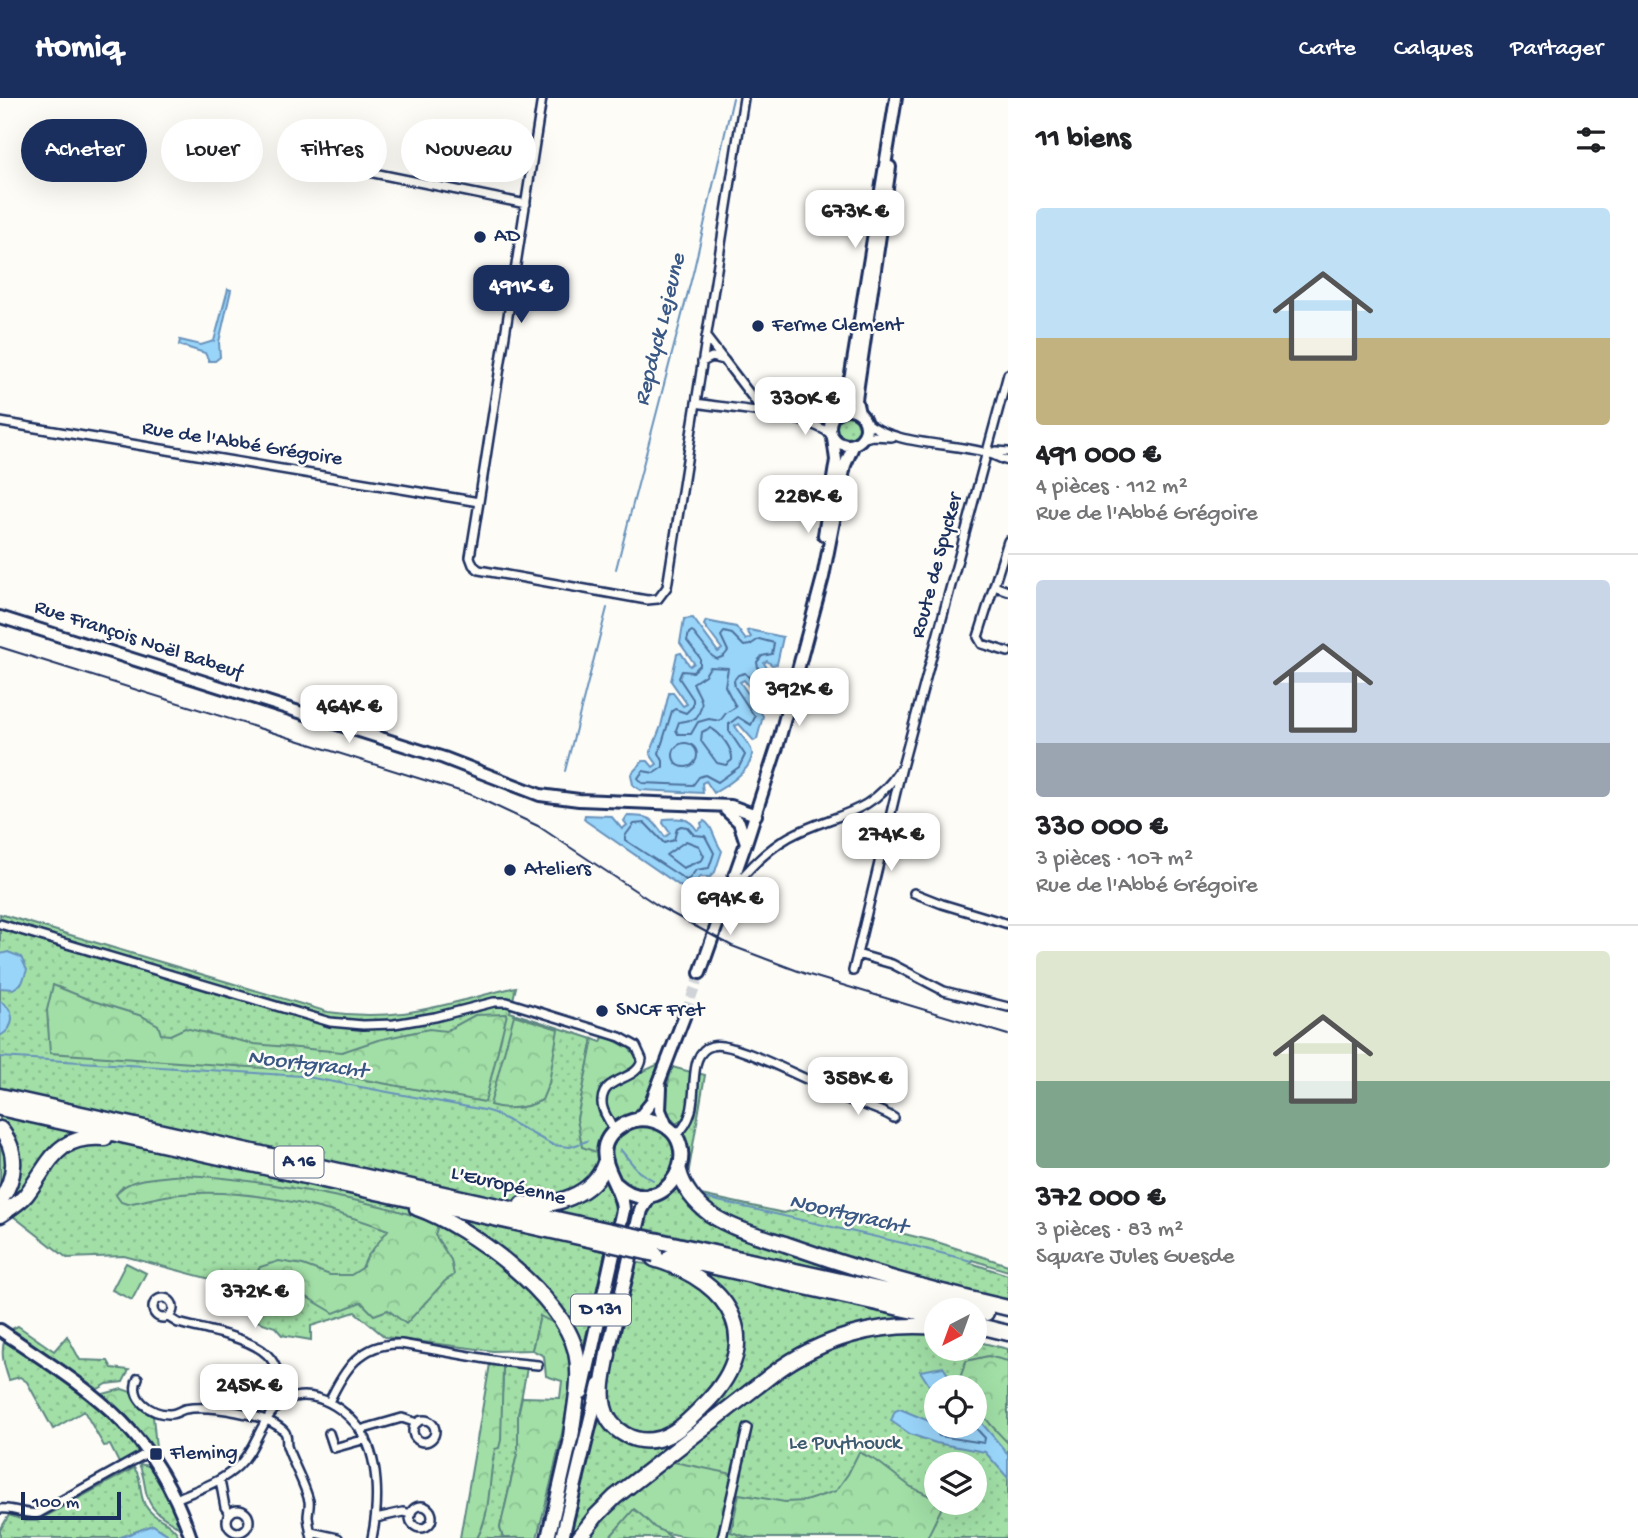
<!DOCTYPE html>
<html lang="fr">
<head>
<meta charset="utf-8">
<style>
  :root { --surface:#fff; --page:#f6f6f6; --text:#202124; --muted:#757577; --line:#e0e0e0; --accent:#1b2f5e }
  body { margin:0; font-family:"Gochi Hand",sans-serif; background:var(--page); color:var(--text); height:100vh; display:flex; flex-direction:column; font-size:26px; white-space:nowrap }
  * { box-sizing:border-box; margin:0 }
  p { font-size:23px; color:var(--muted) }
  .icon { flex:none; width:38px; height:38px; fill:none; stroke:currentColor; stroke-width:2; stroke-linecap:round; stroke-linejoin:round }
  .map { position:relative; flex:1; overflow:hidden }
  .sheet { display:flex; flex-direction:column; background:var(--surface); width:630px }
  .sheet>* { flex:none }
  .top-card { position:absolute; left:21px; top:21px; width:665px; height:63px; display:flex; gap:14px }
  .needle { width:46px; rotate:221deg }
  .controls { position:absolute; left:924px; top:1200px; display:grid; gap:14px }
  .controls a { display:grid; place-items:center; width:63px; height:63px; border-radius:50%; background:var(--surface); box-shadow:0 7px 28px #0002; font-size:35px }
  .scale { position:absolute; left:21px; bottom:18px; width:100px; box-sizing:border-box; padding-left:7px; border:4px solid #1b2f5e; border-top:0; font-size:19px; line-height:24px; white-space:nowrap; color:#1b2f5e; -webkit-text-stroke:5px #fdfcf7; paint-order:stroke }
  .price { position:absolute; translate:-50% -60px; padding:0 16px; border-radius:14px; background:#fff; color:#222; font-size:23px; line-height:46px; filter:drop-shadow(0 2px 4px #0008) }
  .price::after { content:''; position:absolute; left:50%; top:42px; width:21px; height:16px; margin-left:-10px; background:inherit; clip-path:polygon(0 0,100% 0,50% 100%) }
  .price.selected { background:var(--accent); color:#fff }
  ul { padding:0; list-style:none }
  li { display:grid; align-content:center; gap:14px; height:371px; padding:0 28px }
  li+li { border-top:2px solid var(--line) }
  li span { display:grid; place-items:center; height:217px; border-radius:7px; color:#555 }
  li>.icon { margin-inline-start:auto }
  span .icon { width:126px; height:126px; fill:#fffc; stroke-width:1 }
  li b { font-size:30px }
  h2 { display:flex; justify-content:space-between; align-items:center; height:84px; padding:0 28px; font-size:30px }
  .tag { padding:0 24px; border-radius:32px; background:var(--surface); box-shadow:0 7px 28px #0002; font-size:24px; line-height:63px }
  .tag.selected { background:var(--accent); color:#fff }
  header { display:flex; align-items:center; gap:42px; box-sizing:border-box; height:98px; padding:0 35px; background:var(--accent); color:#fff }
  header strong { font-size:33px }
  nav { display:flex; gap:38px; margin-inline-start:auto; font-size:24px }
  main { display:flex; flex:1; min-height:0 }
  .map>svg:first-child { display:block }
  .grass { fill:url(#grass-dots); stroke:#5e8782; stroke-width:2; fill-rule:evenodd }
  .forest { fill:url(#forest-crowns); stroke:#5e8782; stroke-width:2 }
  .pitch { fill:#a1dfa6; stroke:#5e8782; stroke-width:2 }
  .water { fill:#99d4f9; stroke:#6792bb; stroke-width:2 }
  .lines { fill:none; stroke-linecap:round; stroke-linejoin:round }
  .shore { stroke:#4d719c; stroke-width:2 }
  .stream { stroke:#6792bb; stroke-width:2 }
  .secondary-tunnel { stroke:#d0d3d8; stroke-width:10; stroke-dasharray:10 5; stroke-linecap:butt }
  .street-casing { stroke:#1b2f5e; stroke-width:12 }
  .secondary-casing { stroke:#1b2f5e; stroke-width:16 }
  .primary-casing { stroke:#1b2f5e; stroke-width:18 }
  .highway-casing { stroke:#1b2f5e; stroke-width:19 }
  .street { stroke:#fdfcf7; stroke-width:7 }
  .secondary { stroke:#fdfcf7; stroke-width:10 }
  .primary { stroke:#fdfcf7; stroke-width:12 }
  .highway { stroke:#fdfcf7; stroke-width:14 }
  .rail { stroke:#1b2f5e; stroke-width:2 }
  .highway-bridge-casing { stroke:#1b2f5e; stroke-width:19; stroke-linecap:butt }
  .highway-bridge { stroke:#fdfcf7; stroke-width:14 }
  .poi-dot { fill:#1b2f5e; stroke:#fdfcf7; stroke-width:2.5 }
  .labels { text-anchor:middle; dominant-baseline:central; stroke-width:5; stroke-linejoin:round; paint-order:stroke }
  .shield { fill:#fdfcf7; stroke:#5f6c8c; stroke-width:2 }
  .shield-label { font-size:19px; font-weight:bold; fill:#1b2f5e }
  .poi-label { font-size:21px; fill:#1b2f5e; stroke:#fdfcf7; text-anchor:start }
  .street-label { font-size:21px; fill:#1b2f5e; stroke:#fdfcf7 }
  .park-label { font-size:21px; fill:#3c5b70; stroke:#fdfcf7 }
  .water-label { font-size:23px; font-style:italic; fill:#3a5885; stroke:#fdfcf7 }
</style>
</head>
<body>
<header>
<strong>Homiq</strong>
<nav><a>Carte</a><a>Calques</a><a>Partager</a></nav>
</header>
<main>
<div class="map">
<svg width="1008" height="1440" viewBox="0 0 1008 1440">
  <defs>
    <pattern id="grass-dots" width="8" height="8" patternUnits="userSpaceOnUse" patternTransform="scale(1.75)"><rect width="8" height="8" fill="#a1dfa6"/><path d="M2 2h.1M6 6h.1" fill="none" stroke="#8ac091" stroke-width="1.8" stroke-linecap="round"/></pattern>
    <pattern id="forest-crowns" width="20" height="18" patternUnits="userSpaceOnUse" patternTransform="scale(1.75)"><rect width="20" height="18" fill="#a1dfa6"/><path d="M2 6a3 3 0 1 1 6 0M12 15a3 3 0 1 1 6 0" fill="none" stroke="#8ac091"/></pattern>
  </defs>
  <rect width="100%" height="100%" fill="#fdfcf7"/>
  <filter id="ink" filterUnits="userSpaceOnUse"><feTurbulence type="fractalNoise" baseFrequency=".0143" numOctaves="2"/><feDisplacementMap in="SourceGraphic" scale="14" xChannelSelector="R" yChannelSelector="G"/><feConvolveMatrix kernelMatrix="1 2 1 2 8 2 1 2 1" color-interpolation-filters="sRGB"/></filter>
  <g filter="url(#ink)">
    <path class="grass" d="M836 329a12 12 0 1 1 24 0a12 12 0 1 1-24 0Z
      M0 816 328 914C401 925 447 905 516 889L510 914 593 941 577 1021 599 1055V1070L616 1107 581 1260 540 1218 532 1252 493 1253 385 1239 355 1214 311 1228V1242L282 1237 275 1229 257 1223V1212L234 1205 229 1186 124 1158 67 1160 13 1118 0 1125Z
      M610 1059a33 33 0 1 1 66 0a33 33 0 1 1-66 0Z
      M677 1086 693 1106 918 1192 642 1130C646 1104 660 1103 677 1086Z
      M701 1097 784 1115 798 1111 880 1130 937 1144 1008 1167V1173L972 1162 971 1165 1008 1177V1205L936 1187 741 1127 707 1106Z
      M633 1164C661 1167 685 1178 706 1197 724 1213 736 1241 728 1265 722 1282 704 1299 691 1310 680 1320 670 1331 656 1336 624 1346 608 1314 608 1288Z
      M689 1171 921 1222 804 1252 574 1440H568L598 1309 648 1346C670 1330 722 1301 734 1279 741 1265 740 1250 741 1236Z
      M18 1228 54 1253 67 1238 80 1262 108 1263 112 1270 129 1272 123 1284 107 1286 98 1291 12 1231Z
      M892 1235H936V1251H975V1243L1008 1251V1440H724L669 1363 789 1271 823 1253 858 1241ZM936 1290H975V1328H936ZM936 1367H975V1405H936Z
      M5 1240C35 1261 134 1322 138 1358L120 1367 110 1347 104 1348 84 1313 53 1331 27 1284 20 1279 9 1282C4 1267 0 1255 5 1240Z
      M503 1268 527 1270 518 1317V1352L500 1430 503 1440H477C490 1417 486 1401 489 1376 495 1340 504 1305 503 1268Z
      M139 1366 149 1368 156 1373 186 1435 184 1436C177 1424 166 1423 157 1414 142 1401 147 1382 139 1366Z
      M134 1370C143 1381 138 1394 145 1407 155 1424 170 1420 180 1440H169L167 1436 153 1427 119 1440H0V1432L9 1417 26 1423H37Z
      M633 1411C648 1420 658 1432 673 1440H609Z"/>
    <path class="forest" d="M53 887 90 902 142 918 158 927 161 936 170 937 185 930 254 946 342 954 378 942 429 931 446 933 475 917 507 916 485 1004 322 974 50 955 47 912Z
      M514 917 558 931 549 985 542 1002C525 1011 509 1013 490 1007Z
      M604 937 629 950 637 959V964L642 974 659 966 641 1011C636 1016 632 1015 625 1018 611 1023 599 1040 599 1055L582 1049 577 1021 593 941 601 944Z
      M672 969 691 974C691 990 693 1018 676 1026 658 1006 667 993 672 969Z
      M697 975 705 977 688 1077 689 1058 683 1038C696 1017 697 999 697 975Z
      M182 1077C234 1079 282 1087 333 1098 369 1105 404 1112 438 1127L435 1137 451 1162 454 1177 445 1183 406 1226 388 1212 374 1217 361 1204 334 1215 298 1194 258 1182 256 1176 260 1169 279 1163 303 1167 330 1177H351L362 1170 367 1159 388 1132C323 1108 250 1090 181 1096 163 1097 145 1103 127 1106L121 1104 116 1097C126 1078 163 1080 182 1077Z
      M540 1218C550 1223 560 1227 565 1237 584 1272 547 1398 537 1440H503L500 1430 518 1352V1317L522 1299 560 1300 562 1283 546 1278 544 1258 532 1252Z
      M988 1258 1008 1263V1345C992 1328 975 1314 975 1290H966L960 1280 966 1263Z
      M490 1266 503 1268 501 1342 499 1350 495 1351C488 1381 492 1413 477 1440H460Z
      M122 1291 131 1294 153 1318 156 1350 152 1352 103 1296Z
      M859 1354 877 1363 911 1389 936 1401V1405H944L927 1440H750L731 1434 739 1396 785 1404 805 1403 836 1393 848 1376Z
      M669 1363 733 1376 724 1440C702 1440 671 1440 654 1429 647 1422 642 1417 634 1411L609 1440H584L614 1405Z"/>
    <path class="pitch" d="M126 1165 146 1175 132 1202 112 1192Z"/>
    <path class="water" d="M228 191 231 192 219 244 220 259 215 263H209L205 255 179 247 180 242 201 247 214 243Z
      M693 520 718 554 722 551 704 527 706 523 736 529 746 542 751 539 747 533 750 532 783 539 777 566 772 567 767 563 764 565C775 582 772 585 766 604L762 606 744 582 740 584 763 618 757 641 754 643 739 626 735 628C740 636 747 643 751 651 758 669 726 688 714 695L706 683 702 685 703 695 640 692 633 687 631 676 643 663H648L653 669 657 666 650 656 661 628 669 595H673L683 608 687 606 671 583 677 556 681 555 690 568 694 565 680 545 684 521Z
      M585 717 611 718 622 731 627 727 624 723 627 718C651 718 651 719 665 739L670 735 663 725 664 721C679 720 688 718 697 732L702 729 701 725 704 723C713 727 714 743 722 753L715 774 710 779H699L697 787 686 792 586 723 584 721Z
      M8 854 21 859 27 872 22 885 13 891 0 890V856Z
      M0 903C16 912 16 929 0 938Z
      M943 1269 957 1290H936V1298L920 1273Z
      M900 1311 936 1326V1328H975V1317L1008 1356V1380L985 1354 936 1345 910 1336 891 1323 895 1313Z
      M153 1427 167 1436 169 1440H119Z"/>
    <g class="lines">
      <path class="shore" d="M692 533 712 558 717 561 724 558 728 553 721 538 724 534 732 536 744 548 750 547 759 541 774 545 772 556 762 558 757 564 758 570 765 580 763 589H758L745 575 738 577 734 582 735 589 755 619 751 627 738 619 729 626V633L745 657 739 669 718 684 705 677 699 679 693 687 642 685 638 680 643 673 654 675 663 669V663L659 655 672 613 675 611 686 615 693 608V601L679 580 682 573 693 574 700 567V560L687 543 689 535Z
        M710 569 728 570 725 588 736 609 726 615 720 623 709 621 698 624 691 636H678L676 632 679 624 696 621C706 602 701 603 693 585L705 577Z
        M710 630C720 634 733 651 732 662L726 667 717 665 701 643 702 634Z
        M673 657a12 12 0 1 1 24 0a12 12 0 1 1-24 0Z
        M645 725 664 745 674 742 677 730 681 728 687 729 694 737 705 738 714 755 709 770 696 772 689 781 686 782 625 742V738L634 726Z
        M686 743 699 748 704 758 702 762 683 770 666 757Z
        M942 1328 937 1334 939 1338 984 1345 985 1340 974 1328"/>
      <path class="stream" d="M616 471 694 171 733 0
        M565 673 607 510
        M0 959 302 978 484 1012 494 1015 553 1047 570 1049 587 1043
        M620 1051 639 1074 653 1082
        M700 1099 907 1146 971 1163"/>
      <path class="secondary-tunnel" d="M686 914 700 875"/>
      <g class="street-casing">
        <path id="street" d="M305 61 526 106
          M706 239 723 261
          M702 264 712 259 724 262 765 316
          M696 305C732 311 804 315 832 337
          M801 320H822L835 316
          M864 322C893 348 950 344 987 355 994 357 1001 361 1008 363
          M0 324 479 404 470 459 473 467 479 472 647 502 658 501 667 489 744 0
          M861 341 872 338 891 339
          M989 355 997 353 1008 354
          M479 404 542 0
          M1008 443 978 539 982 546 1008 554
          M994 488 1008 493
          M733 790C749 770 766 752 789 739 832 715 869 720 899 673
          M914 795 942 806 1008 826
          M0 826 330 924 363 927 394 926 435 919 494 904H507L620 939 636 948 642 961C639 984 603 977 602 1003 601 1015 612 1023 613 1034
          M857 856 892 866 944 893 1008 909
          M853 873 902 669 1008 276
          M675 1039C693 1022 693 1007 694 984 695 970 696 952 712 948 732 942 802 981 825 989 845 1005 873 1006 894 1020
          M153 1210a10 10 0 1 1 20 0a10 10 0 1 1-20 0Z
          M168 1219 178 1225C203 1232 255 1239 271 1261 279 1272 283 1289 289 1302
          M138 1280C128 1300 151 1317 170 1316 176 1316 180 1312 185 1311 209 1307 266 1315 284 1333 288 1337 286 1342 287 1348 292 1364 305 1386 309 1403 310 1408 308 1414 308 1419 309 1426 310 1433 312 1440
          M329 1304C344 1272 361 1244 401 1246L498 1263 538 1267
          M413 1333a11 11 0 1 1 22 0a11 11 0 1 1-22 0Z
          M360 1332 402 1320 417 1325
          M329 1335 334 1350 366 1341
          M220 1382 225 1409 230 1416
          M176 1401C198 1391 220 1385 238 1368 254 1353 258 1331 272 1314 299 1282 339 1304 359 1330 380 1359 379 1407 372 1440
          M410 1419a11 11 0 1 1 22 0a11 11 0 1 1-22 0Z
          M0 1411C14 1409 25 1418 39 1415L149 1354
          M227 1423a11 11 0 1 1 22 0a11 11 0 1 1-22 0Z
          M376 1420 403 1414 411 1416
          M311 1434 338 1440
          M722 1440 747 1330"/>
      </g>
      <g class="secondary-casing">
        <path id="secondary" d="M830 329a18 18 0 1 1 36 0a18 18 0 1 1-36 0Z
          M838 314 844 303 851 276 896 0
          M859 315 856 302 858 287 890 69
          M824 437 836 362 833 340
          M0 519 444 660 540 697 579 702 731 708 756 717
          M726 712 739 724 746 745
          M700 875 746 745 778 646 823 479 845 367 854 346
          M661 990 660 1012 668 1031
          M637 1022 651 1005 686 914
          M0 1232C92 1294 153 1328 191 1440"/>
      </g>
      <g class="primary-casing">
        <path id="primary" d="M606 1263 641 1112 650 1097
          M582 1294 623 1112C623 1084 581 1052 623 1027 633 1021 644 1020 654 1023 713 1041 665 1131 616 1086
          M548 1440 573 1332
          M562 1440 599 1287"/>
      </g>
      <g class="highway-casing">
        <path id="highway" d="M0 998 597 1130
          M0 1010 597 1143
          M0 1031C19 1053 16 1080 0 1103
          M679 1073C683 1090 696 1106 710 1116 732 1131 760 1138 785 1146 858 1172 933 1193 1008 1210
          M522 1106C553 1110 594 1097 605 1065
          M417 1110C469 1128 563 1198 576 1254 582 1281 574 1312 571 1339
          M0 1117C9 1111 19 1105 26 1097 51 1064 56 1036 105 1040
          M659 1143 986 1215
          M670 1159 936 1218
          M975 1227 1008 1235
          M608 1256C605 1273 600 1292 604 1309 609 1333 635 1347 658 1341 675 1337 689 1322 701 1310 769 1246 734 1185 654 1161
          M579 1440 596 1418 615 1399 774 1275C821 1240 878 1224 936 1229"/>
      </g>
      <use href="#street" class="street"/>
      <use href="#secondary" class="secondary"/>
      <use href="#primary" class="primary"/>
      <use href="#highway" class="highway"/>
      <path class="rail" d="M0 549 472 697 538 728 660 809 732 848 806 876 1008 937"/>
      <g class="highway-bridge-casing">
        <path id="highway-bridge" d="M597 1130 659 1143
          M597 1143 655 1156"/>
      </g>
      <use href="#highway-bridge" class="highway-bridge"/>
    </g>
  </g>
  <g class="poi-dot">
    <circle cx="480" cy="139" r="7"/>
    <circle cx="758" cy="228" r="7"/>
    <circle cx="510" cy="772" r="7"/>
    <circle cx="602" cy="913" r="7"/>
    <rect x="149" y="1349" width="14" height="14" rx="3.5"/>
  </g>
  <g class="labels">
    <g class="shield">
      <rect x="274.5" y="1048.5" width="49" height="31" rx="5"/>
      <rect x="571" y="1196.5" width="60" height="31" rx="5"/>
    </g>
    <g class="shield-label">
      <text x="299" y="1064">A 16</text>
      <text x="601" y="1212">D 131</text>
    </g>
    <g class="poi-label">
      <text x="494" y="139">AD</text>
      <text x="772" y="228">Ferme Clement</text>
      <text x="524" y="772">Ateliers</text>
      <text x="616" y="913">SNCF Fret</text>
      <text x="170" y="1356">Fleming</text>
    </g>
    <g class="street-label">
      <text transform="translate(242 347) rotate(9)">Rue de l'Abbé Grégoire</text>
      <text transform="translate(938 468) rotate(-75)">Route de Spycker</text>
      <text transform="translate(138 543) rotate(18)">Rue François Noël Babeuf</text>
      <text transform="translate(508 1089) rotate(13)">L'Européenne</text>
    </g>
    <g class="park-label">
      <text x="845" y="1346">Le Puythouck</text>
    </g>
    <g class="water-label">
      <text transform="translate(661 232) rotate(-76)">Repdyck Lejeune</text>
      <text transform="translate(307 967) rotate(7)">Noortgracht</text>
      <text transform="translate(848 1117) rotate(13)">Noortgracht</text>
    </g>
  </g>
</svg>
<div class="controls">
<a><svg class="needle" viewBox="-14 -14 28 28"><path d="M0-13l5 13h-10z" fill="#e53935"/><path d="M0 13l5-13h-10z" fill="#757577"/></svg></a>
<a><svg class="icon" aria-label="locate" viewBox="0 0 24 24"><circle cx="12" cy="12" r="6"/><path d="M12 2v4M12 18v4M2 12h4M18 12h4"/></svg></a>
<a><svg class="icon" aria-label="layers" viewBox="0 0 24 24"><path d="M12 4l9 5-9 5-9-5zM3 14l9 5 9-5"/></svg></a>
</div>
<div class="scale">100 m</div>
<b class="price" style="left:855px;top:152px">673K €</b>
<b class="price selected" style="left:521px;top:227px">491K €</b>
<b class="price" style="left:805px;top:339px">330K €</b>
<b class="price" style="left:808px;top:437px">228K €</b>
<b class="price" style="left:799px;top:630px">392K €</b>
<b class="price" style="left:349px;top:647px">464K €</b>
<b class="price" style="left:891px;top:775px">274K €</b>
<b class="price" style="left:730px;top:839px">694K €</b>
<b class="price" style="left:858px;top:1019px">358K €</b>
<b class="price" style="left:255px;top:1232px">372K €</b>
<b class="price" style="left:249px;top:1326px">245K €</b>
<div class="top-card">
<a class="tag selected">Acheter</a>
<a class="tag">Louer</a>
<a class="tag">Filtres</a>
<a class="tag">Nouveau</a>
</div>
</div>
<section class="sheet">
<h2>11 biens<svg class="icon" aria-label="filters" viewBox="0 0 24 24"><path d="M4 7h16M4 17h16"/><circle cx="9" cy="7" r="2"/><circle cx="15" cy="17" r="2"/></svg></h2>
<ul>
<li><span style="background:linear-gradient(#bfe0f5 60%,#c2b280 0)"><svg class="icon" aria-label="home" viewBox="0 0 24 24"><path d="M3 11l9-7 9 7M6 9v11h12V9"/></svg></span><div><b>491 000 €</b><p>4 pièces · 112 m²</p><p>Rue de l'Abbé Grégoire</p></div></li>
<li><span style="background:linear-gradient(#c9d6e8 75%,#9aa5b1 0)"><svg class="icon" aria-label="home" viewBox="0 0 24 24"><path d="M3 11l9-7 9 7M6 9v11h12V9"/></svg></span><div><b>330 000 €</b><p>3 pièces · 107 m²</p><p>Rue de l'Abbé Grégoire</p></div></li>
<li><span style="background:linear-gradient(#dfe7d0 60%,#7fa58c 0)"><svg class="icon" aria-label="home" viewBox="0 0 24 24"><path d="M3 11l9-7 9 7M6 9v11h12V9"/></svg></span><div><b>372 000 €</b><p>3 pièces · 83 m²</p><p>Square Jules Guesde</p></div></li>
</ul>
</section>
</main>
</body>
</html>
